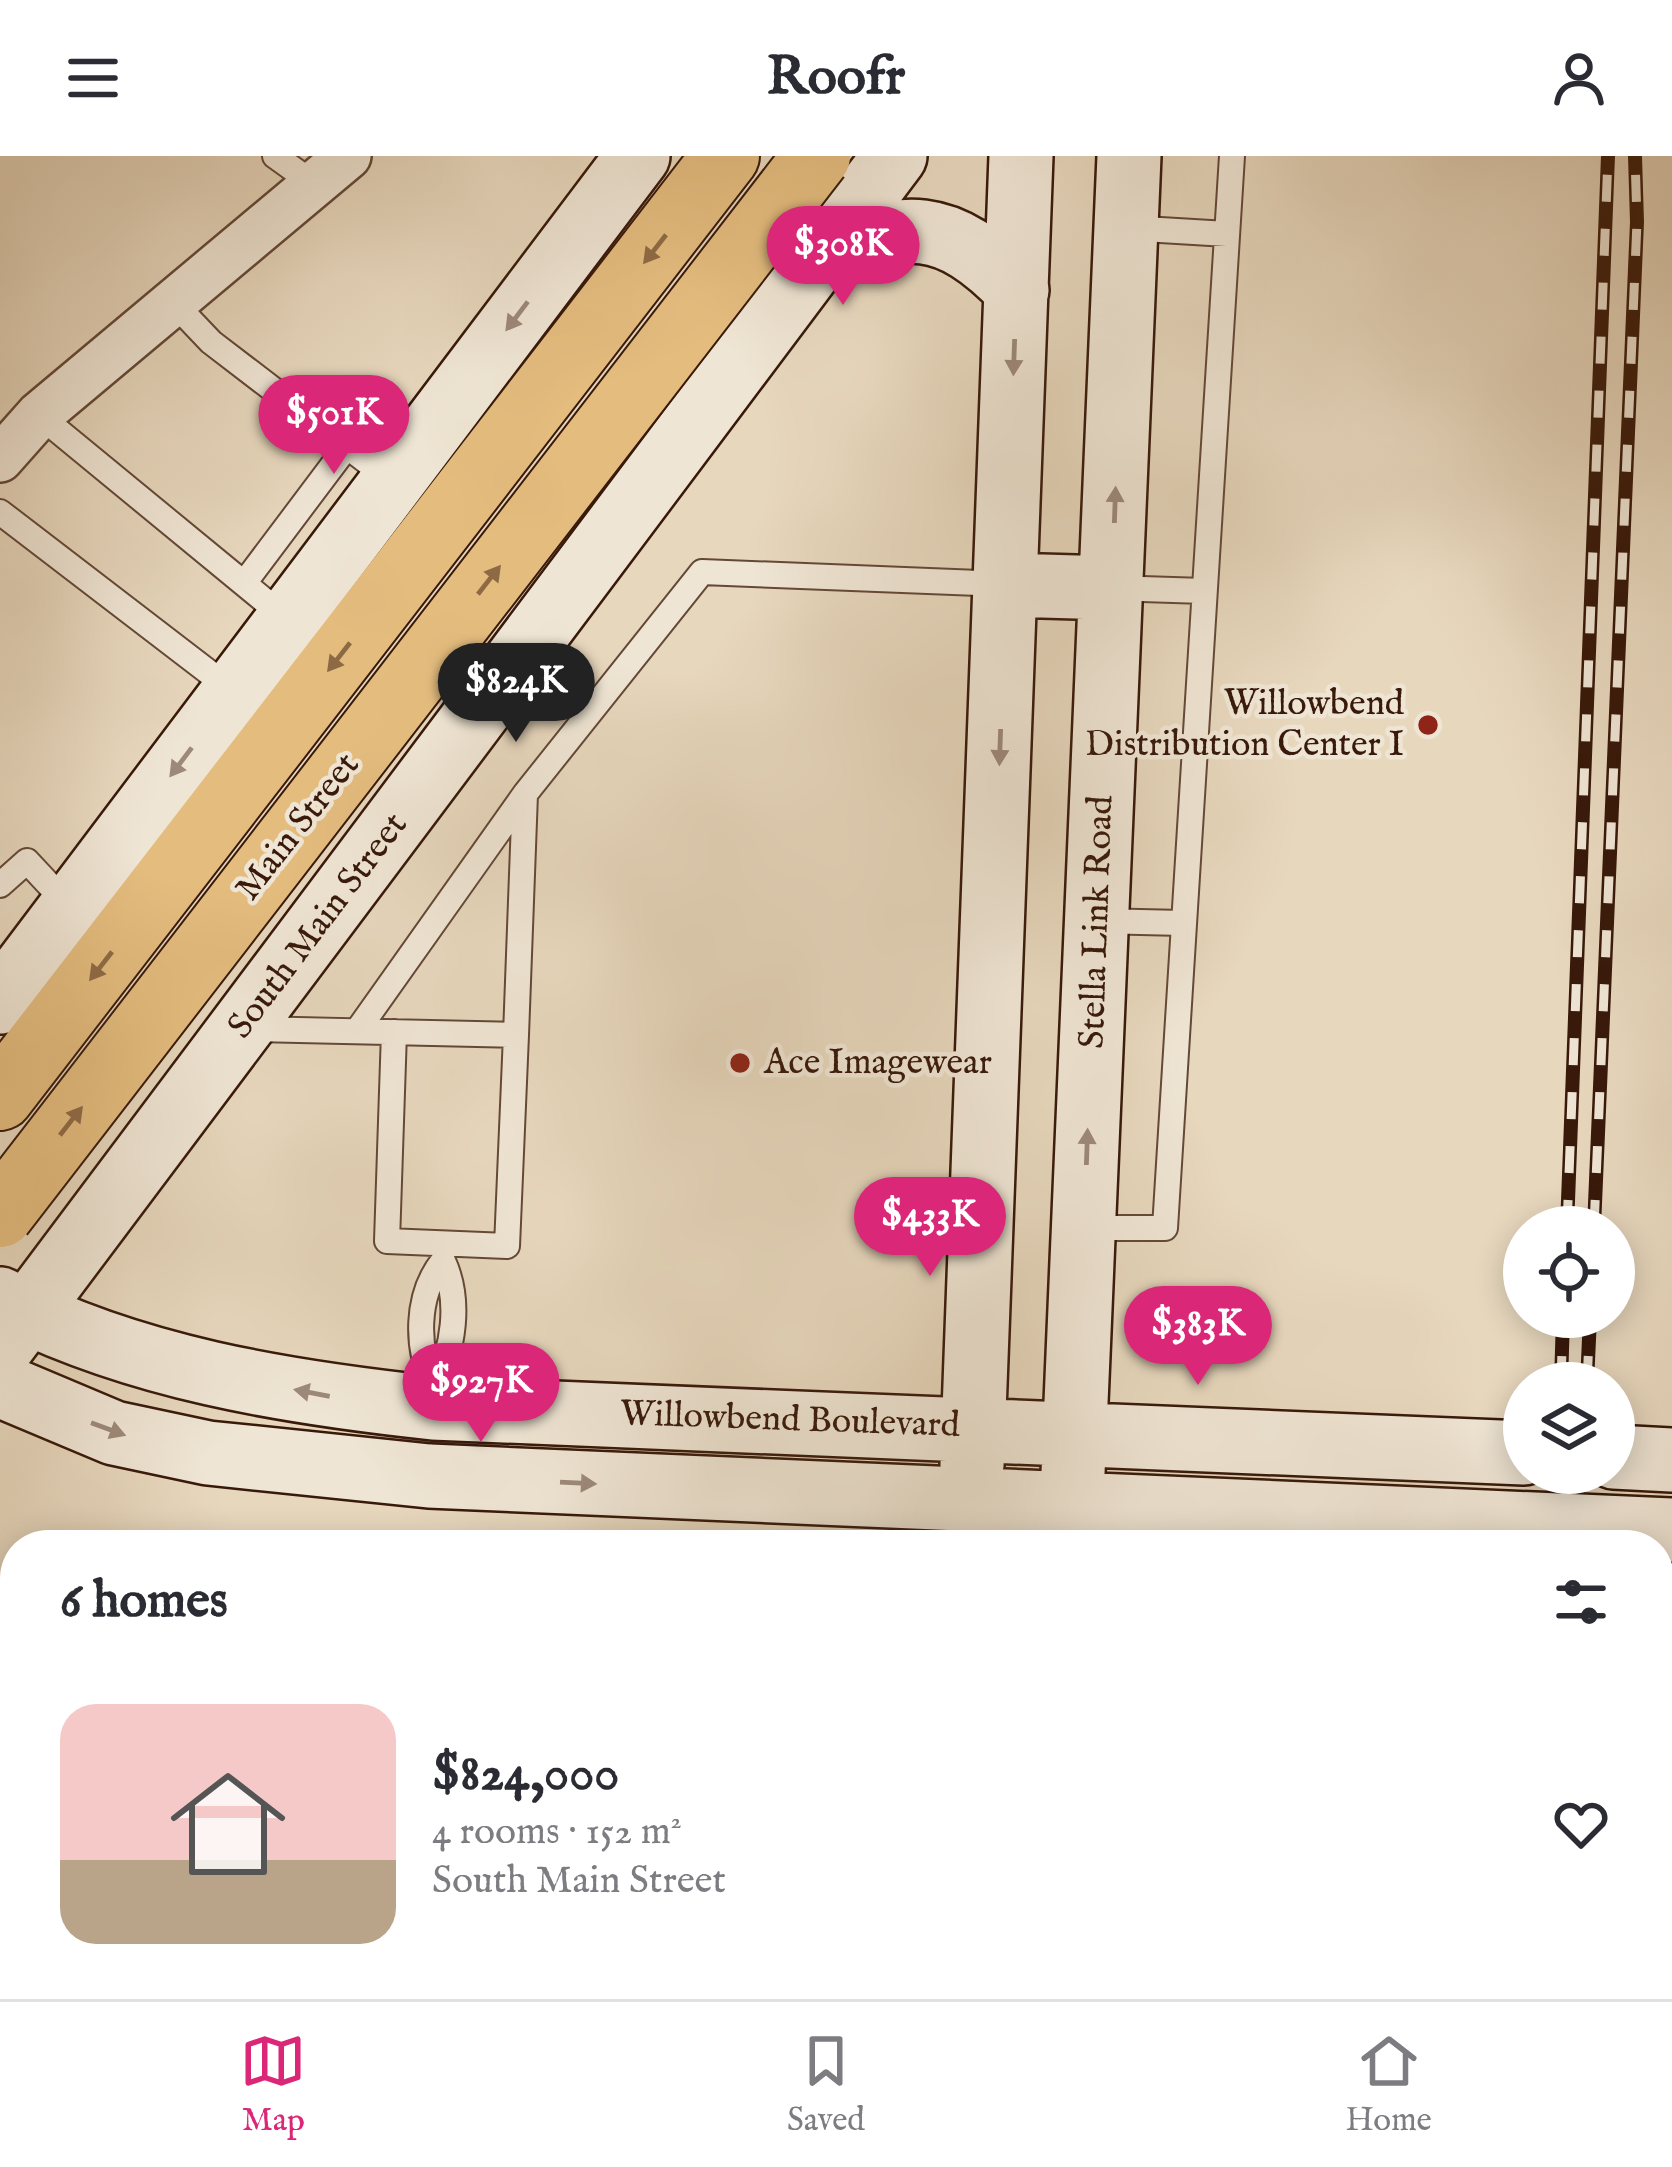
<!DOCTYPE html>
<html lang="en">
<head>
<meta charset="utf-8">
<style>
  :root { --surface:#fff; --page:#f7f7f7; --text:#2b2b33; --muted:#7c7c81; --line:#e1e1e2; --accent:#db2777 }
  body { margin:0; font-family:"IM FELL English",serif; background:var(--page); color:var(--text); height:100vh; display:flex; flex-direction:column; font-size:45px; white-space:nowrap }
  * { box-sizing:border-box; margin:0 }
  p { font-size:39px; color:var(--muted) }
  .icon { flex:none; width:66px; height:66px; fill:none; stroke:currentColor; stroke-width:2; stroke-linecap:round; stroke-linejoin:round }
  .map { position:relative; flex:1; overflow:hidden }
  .side { position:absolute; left:0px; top:1374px; width:1674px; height:471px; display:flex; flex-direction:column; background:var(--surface); border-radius:48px 48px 0 0; box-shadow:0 6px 30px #0003 }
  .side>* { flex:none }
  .tools { position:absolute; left:1503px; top:1050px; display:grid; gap:24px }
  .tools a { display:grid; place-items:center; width:132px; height:132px; border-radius:50%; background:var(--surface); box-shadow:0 6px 30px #0003; font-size:60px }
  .price { position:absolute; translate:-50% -102px; padding:0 27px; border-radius:42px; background:var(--accent); color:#fff; font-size:39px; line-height:78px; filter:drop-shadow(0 3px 6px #0008) }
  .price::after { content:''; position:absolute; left:50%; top:72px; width:36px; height:27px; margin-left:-18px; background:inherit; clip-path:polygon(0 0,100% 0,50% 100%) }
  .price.current { background:#222; color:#fff }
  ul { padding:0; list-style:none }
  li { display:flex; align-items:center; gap:36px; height:300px; padding:0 60px }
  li+li { border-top:3px solid var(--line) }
  li span { display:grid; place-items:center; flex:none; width:336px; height:240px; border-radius:36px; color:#555 }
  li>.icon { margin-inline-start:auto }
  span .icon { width:144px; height:144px; fill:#fffc; stroke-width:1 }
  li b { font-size:51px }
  h2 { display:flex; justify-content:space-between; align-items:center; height:144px; padding:0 60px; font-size:51px }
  header { display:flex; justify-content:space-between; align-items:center; height:156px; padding:0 60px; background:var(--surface); font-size:54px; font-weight:800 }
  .tabs { display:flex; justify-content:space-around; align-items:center; height:168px; border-top:3px solid var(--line); background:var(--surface); font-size:33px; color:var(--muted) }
  .tabs a { display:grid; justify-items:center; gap:6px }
  .tabs .current { color:var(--accent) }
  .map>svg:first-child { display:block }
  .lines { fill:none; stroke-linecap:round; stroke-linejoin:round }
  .service-casing { stroke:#644837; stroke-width:28 }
  .minor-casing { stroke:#644837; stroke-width:50 }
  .secondary-casing { stroke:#38190a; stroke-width:68 }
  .trunk-casing { stroke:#38190a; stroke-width:70 }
  .service { stroke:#efe5d4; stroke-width:24 }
  .minor { stroke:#efe5d4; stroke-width:45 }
  .secondary { stroke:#efe5d4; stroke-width:63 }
  .trunk { stroke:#e4bc7e; stroke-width:66 }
  .rail-casing { stroke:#38190a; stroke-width:14 }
  .rail { stroke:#efe5d4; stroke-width:9; stroke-dasharray:27; stroke-linecap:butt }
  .trunk-bridge-casing { stroke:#38190a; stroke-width:70; stroke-linecap:butt }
  .trunk-bridge { stroke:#e4bc7e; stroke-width:66 }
  .oneway { fill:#8e6a44 }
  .oneway2 { fill:#9d8979 }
  .poi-dot { fill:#8f2418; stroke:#efe5d4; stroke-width:4.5 }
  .labels { text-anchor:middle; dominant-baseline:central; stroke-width:9; stroke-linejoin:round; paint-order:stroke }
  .poi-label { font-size:36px; fill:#38190a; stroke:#efe5d4; text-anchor:end }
  .street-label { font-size:36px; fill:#38190a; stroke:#efe5d4 }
</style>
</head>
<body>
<header><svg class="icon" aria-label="menu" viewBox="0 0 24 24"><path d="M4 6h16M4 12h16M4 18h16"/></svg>Roofr<svg class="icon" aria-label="person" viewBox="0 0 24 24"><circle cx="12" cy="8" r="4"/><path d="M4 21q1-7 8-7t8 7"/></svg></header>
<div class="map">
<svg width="1672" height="1843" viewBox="0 0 1672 1843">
  <rect width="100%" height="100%" fill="#e7d7bd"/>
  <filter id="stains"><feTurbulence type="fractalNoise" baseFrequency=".00167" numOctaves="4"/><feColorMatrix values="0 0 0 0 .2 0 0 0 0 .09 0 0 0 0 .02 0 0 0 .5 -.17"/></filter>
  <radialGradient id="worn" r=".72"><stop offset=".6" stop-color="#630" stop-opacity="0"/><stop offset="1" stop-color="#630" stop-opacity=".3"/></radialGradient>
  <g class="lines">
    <g class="service-casing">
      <path id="service" d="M275 0 314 28
        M1127 72 1227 78
        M173 146 211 186 391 324
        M39 259 287 463
        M0 356 232 534
        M245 426 348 289
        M1111 432 1204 435
        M525 638 702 416 1004 428
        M0 729 27 705 69 750
        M1097 765 1183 767
        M249 873 516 879 525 638 357 875
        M394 876 387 1085 507 1090 516 879
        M1086 1072H1165L1232 0
        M443 1105C461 1144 454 1194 434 1230 416 1192 415 1140 443 1105Z"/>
    </g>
    <g class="minor-casing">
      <path id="minor" d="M0 303 39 259 348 0
        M0 1594 15 1595
        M1659 1696H1672
        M160 1843 161 1830
        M404 1843V1830"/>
    </g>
    <g class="secondary-casing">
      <path id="secondary" d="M817 105C903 61 948 62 1017 134
        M1006 429 1111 432
        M0 846 638 0
        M0 1143C134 1212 285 1236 433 1252L1524 1297
        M3 1189 895 0
        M0 1229 114 1277 208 1297 429 1320 1672 1374
        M1614 1301 1672 1304
        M972 1309 1021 0
        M1073 1317 1129 0
        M949 1843 950 1830
        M1051 1843V1830"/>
    </g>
    <g class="trunk-casing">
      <path id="trunk" d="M0 941 726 0"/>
    </g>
    <use href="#service" class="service"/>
    <use href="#minor" class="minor"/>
    <use href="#secondary" class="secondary"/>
    <use href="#trunk" class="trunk"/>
    <g class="rail-casing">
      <path id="rail" d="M1567 1071 1608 0
        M1594 1071 1637 66 1635 0
        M1561 1227 1563 1161
        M1587 1227 1590 1161"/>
    </g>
    <use href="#rail" class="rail"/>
    <g class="trunk-bridge-casing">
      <path id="trunk-bridge" d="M0 1058 817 0"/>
    </g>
    <use href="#trunk-bridge" class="trunk-bridge"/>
  </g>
  <defs><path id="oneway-solid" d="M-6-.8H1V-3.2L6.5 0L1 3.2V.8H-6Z" transform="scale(3)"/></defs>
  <g class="oneway">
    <use href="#oneway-solid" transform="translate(655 93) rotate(128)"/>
    <use href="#oneway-solid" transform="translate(489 424) rotate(-52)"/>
    <use href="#oneway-solid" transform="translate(339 501) rotate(128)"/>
    <use href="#oneway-solid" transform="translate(101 810) rotate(128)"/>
    <use href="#oneway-solid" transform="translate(71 965) rotate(-52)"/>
  </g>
  <g class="oneway2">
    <use href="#oneway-solid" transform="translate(517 160) rotate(127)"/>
    <use href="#oneway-solid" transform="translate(1014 201) rotate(92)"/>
    <use href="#oneway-solid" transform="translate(1115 349) rotate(-88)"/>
    <use href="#oneway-solid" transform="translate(1000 591) rotate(92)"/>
    <use href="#oneway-solid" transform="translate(181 606) rotate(127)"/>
    <use href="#oneway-solid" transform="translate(1087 991) rotate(-88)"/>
    <use href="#oneway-solid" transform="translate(312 1237) rotate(-169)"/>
    <use href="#oneway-solid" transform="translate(108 1273) rotate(20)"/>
    <use href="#oneway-solid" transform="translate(578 1327) rotate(3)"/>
  </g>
  <g class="poi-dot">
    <circle cx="1428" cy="569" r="12"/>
    <circle cx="740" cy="907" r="12"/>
  </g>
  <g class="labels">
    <g class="poi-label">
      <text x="1404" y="548">Willowbend<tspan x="1404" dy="41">Distribution Center I</tspan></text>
      <text x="764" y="907" text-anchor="start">Ace Imagewear</text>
    </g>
    <g class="street-label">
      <text transform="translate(298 671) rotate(-52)">Main Street</text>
      <text transform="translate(1097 766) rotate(-88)">Stella Link Road</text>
      <text transform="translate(318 770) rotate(-53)">South Main Street</text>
      <text transform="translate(790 1264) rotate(2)">Willowbend Boulevard</text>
    </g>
  </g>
  <rect width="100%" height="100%" filter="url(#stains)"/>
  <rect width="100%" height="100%" fill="url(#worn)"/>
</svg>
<div class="tools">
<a><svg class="icon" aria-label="locate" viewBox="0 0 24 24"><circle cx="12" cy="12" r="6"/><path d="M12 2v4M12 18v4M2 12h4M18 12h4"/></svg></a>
<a><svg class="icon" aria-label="layers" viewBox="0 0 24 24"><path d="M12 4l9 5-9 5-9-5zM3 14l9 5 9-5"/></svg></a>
</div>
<b class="price" style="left:843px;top:152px">$308K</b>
<b class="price" style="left:334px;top:321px">$501K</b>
<b class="price current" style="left:516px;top:589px">$824K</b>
<b class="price" style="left:930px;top:1123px">$433K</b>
<b class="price" style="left:1198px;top:1232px">$383K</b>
<b class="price" style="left:481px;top:1289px">$927K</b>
<section class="side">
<h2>6 homes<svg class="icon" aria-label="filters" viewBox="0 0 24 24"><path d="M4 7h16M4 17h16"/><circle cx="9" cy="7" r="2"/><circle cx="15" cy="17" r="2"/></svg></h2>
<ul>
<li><span style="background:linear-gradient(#f6c9c9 65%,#b9a48a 0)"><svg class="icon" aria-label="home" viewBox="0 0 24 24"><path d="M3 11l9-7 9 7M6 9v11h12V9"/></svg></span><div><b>$824,000</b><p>4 rooms · 152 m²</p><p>South Main Street</p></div><svg class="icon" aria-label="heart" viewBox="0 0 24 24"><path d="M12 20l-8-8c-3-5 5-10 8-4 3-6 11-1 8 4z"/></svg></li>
</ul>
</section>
</div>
<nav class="tabs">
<a class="current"><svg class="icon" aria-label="map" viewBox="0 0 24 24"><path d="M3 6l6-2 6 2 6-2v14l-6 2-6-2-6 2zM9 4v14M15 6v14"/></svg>Map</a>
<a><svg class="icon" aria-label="saved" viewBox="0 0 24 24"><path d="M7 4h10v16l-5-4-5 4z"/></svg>Saved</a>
<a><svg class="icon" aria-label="home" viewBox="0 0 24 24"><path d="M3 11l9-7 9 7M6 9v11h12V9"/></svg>Home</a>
</nav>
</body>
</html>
